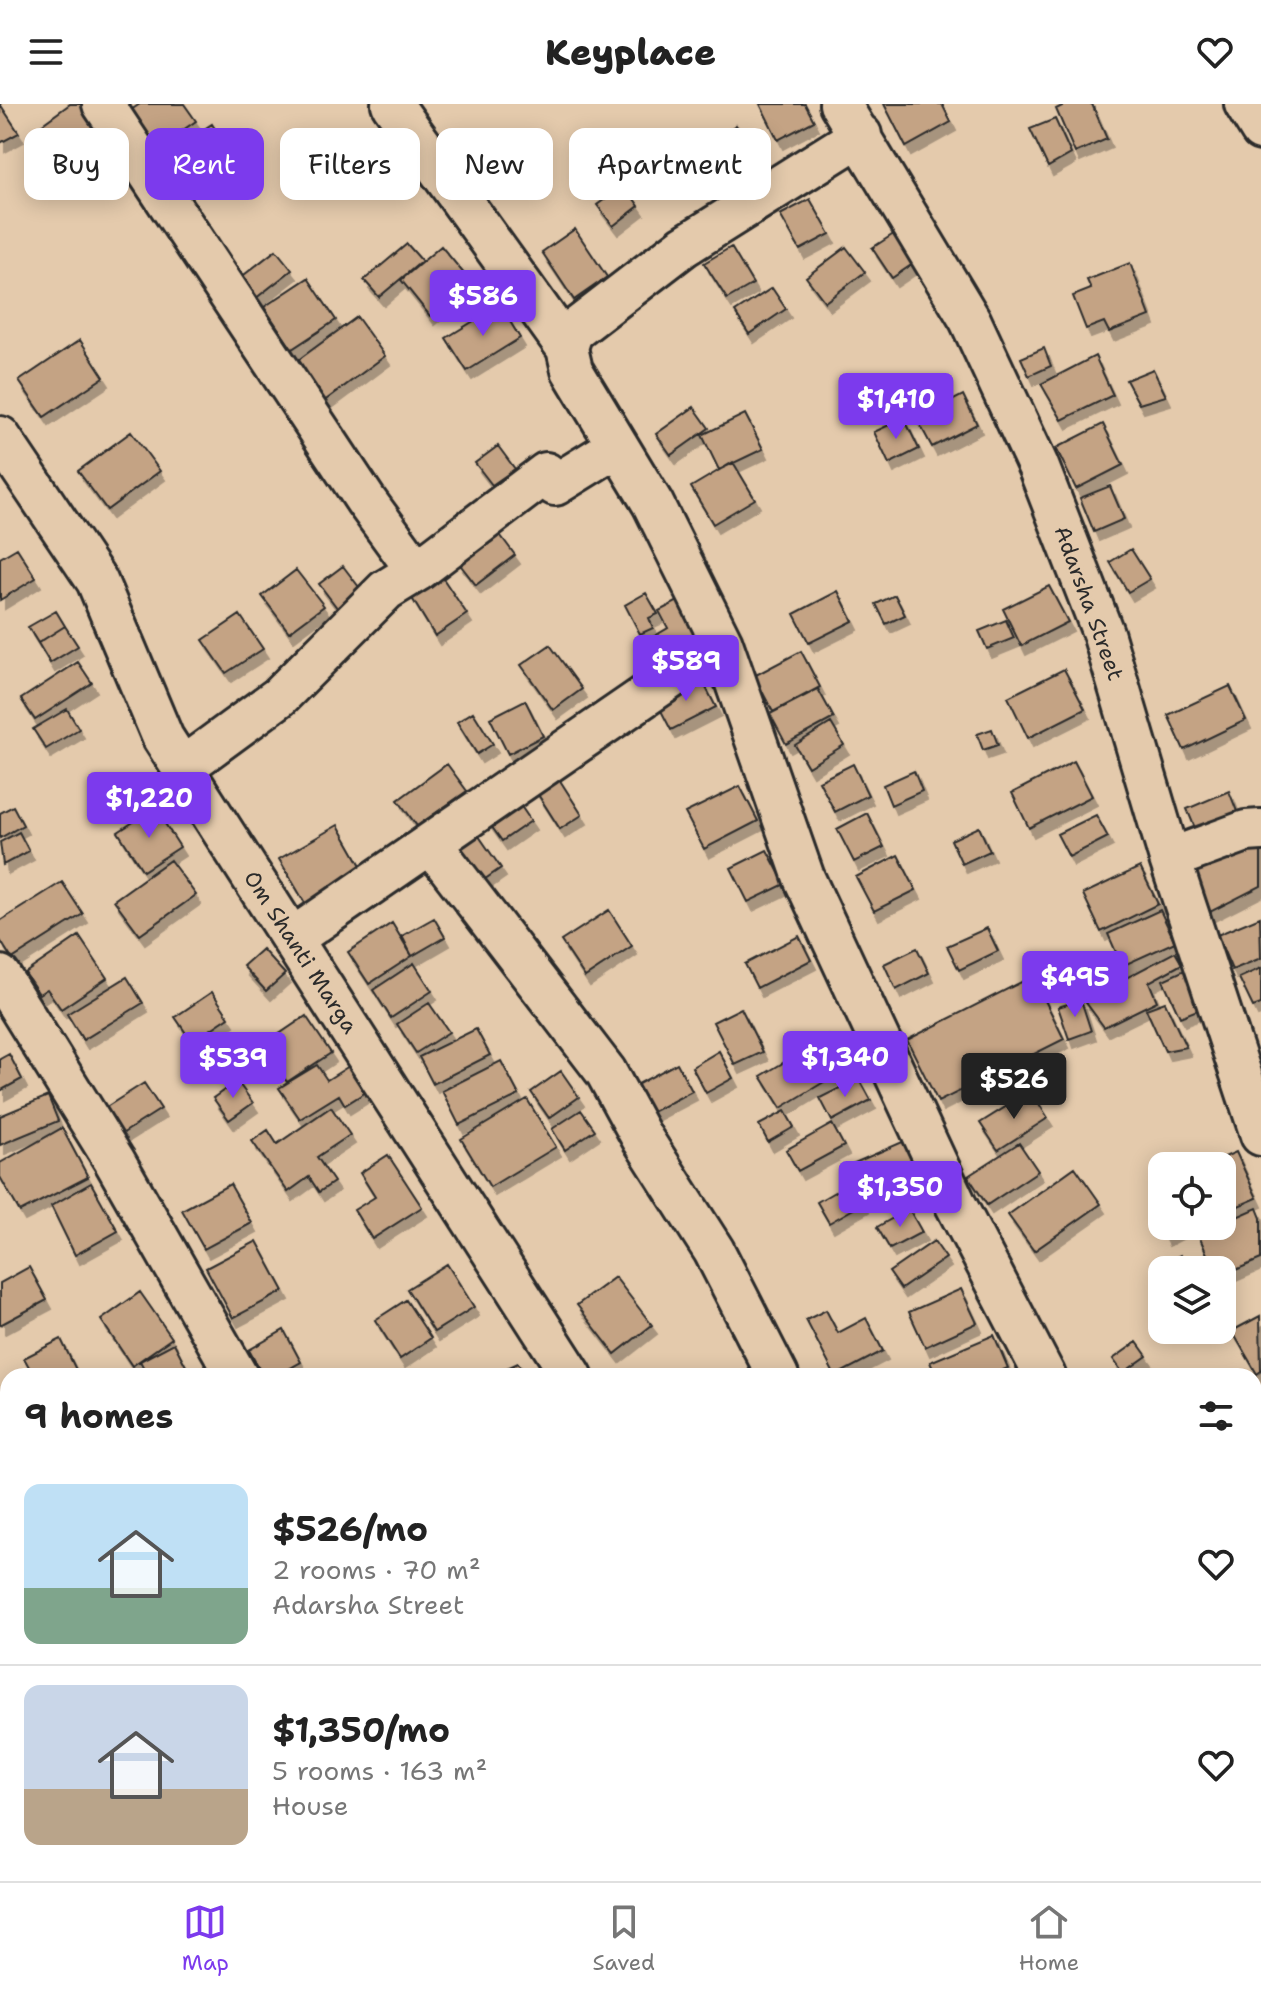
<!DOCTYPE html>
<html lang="en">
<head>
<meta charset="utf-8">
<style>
  :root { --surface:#fff; --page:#f2f2f2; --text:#222; --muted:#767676; --line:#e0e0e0; --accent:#7c3aed }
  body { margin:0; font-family:"Shantell Sans",sans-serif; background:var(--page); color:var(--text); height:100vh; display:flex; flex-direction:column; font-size:30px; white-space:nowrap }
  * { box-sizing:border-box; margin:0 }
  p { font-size:26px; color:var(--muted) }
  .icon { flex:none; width:44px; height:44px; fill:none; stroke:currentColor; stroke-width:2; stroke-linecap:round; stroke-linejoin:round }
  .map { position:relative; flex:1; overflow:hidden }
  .sheet { position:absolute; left:0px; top:1264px; width:1262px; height:514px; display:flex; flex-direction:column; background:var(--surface); border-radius:24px 24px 0 0; box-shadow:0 4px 20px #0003 }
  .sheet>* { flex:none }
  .top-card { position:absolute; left:24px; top:24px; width:800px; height:72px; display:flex; gap:16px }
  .tools { position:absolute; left:1148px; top:1048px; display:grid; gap:16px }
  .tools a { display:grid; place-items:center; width:88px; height:88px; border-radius:16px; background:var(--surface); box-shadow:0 4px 20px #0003; font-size:40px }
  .price { position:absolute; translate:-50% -68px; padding:0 18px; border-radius:8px; background:var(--accent); color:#fff; font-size:26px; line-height:52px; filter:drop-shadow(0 2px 4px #0008) }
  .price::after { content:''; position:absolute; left:50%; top:48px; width:24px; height:18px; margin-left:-12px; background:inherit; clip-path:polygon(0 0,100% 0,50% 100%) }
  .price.on { background:#222; color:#fff }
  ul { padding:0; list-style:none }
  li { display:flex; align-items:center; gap:24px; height:200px; padding:0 24px }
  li+li { border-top:2px solid var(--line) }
  li span { display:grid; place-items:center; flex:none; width:224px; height:160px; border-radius:16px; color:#555 }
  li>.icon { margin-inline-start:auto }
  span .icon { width:96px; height:96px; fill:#fffc; stroke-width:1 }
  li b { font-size:34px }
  h2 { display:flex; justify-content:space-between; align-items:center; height:96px; padding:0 24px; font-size:34px }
  .pill { padding:0 28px; border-radius:16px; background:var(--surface); box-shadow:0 4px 20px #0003; font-size:28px; line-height:72px }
  .pill.on { background:var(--accent); color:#fff }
  header { display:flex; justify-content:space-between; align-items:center; height:104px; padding:0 24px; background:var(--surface); font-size:36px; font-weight:800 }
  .dock { display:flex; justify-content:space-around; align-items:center; height:112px; border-top:2px solid var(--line); background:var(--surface); font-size:22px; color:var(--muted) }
  .dock a { display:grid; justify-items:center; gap:4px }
  .dock .on { color:var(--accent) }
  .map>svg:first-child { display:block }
  .building { fill:#c4a384; stroke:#2b2b2b; stroke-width:2; filter:url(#shadow) }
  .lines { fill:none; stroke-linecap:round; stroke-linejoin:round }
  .minor-casing { stroke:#2b2b2b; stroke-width:46 }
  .minor { stroke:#e4caac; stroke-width:40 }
  .labels { text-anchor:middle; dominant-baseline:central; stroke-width:7; stroke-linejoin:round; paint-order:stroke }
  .street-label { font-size:22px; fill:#2b2b2b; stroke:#e4caac }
</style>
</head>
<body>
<header><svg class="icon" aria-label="menu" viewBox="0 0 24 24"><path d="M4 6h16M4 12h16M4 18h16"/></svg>Keyplace<svg class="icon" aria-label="heart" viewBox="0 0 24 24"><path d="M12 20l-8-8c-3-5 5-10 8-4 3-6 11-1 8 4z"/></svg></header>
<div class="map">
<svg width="1261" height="1777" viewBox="0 0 1261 1777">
  <defs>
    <filter id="shadow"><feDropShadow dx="5" dy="9" stdDeviation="0" flood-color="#0004"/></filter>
  </defs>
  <rect width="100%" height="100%" fill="#e4caac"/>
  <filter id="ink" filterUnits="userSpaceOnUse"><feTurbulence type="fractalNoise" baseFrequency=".0125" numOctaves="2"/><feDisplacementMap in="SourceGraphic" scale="16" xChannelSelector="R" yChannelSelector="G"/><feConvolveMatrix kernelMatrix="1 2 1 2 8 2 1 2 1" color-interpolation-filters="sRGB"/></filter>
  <g filter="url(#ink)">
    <path class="building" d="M0 0 19 29 0 39Z
      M70 0H92L113 29 67 63 37 24Z
      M140 0H184L196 17 151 48 125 10Z
      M760 0H805L814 17 778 36Z
      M884 0H942L951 18 906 43Z
      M1066 0H1092L1107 35 1075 49 1056 5Z
      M1055 15 1071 50 1048 63 1030 25Z
      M212 20 230 48 185 78 166 50Z
      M736 21 760 56 736 72 712 37Z
      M624 81 639 102 613 122 597 101Z
      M810 95 830 130 800 146 780 111Z
      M906 122 926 151 892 174 872 144Z
      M575 125 607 173 574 196 542 148Z
      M407 140 422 157 379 193 364 176Z
      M441 142 471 178 430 212 401 176Z
      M731 143 753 180 727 195 704 159Z
      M846 143 865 168 825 198 806 173Z
      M276 146 292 166 251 198 235 178Z
      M1130 159 1150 212 1109 228 1104 218 1086 225 1073 192 1091 185 1087 176Z
      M308 174 336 216 292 245 264 203Z
      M772 184 786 205 749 230 735 208Z
      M500 201 520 234 467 267 446 234Z
      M357 213 385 252 323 298 294 259Z
      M80 236 104 273 44 313 19 277Z
      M1044 244 1051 262 1029 272 1021 254Z
      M1095 252 1113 291 1062 316 1041 280Z
      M1153 265 1166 292 1139 300 1126 276Z
      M963 291 977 320 932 343 917 315Z
      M694 303 709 324 671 351 656 330Z
      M745 310 763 345 719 366 702 331Z
      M904 314 919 345 889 360 874 328Z
      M1103 320 1123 361 1076 385 1056 344Z
      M131 328 160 367 107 406 78 367Z
      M498 342 515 365 492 381 475 359Z
      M733 358 755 395 713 420 691 383Z
      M1110 382 1124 415 1094 428 1080 394Z
      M498 428 515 451 476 481 458 458Z
      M17 444 36 474 0 496V454Z
      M1131 445 1150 475 1128 488 1110 458Z
      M343 462 362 487 338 505 319 480Z
      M296 466 324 502 289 528 262 492Z
      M440 470 467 510 435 532 410 491Z
      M1049 482 1068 518 1021 542 1003 505Z
      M838 487 853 517 809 539 794 510Z
      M646 489 658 510 649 514 653 524 640 530 625 501Z
      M895 491 905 511 886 520 876 500Z
      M682 495 702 531 657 557 646 537 668 524 659 507Z
      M56 507 65 522 38 539 28 523Z
      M240 511 263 545 226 569 203 536Z
      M1006 516 1014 534 987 545 979 527Z
      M65 522 78 542 50 559 38 539Z
      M550 541 582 585 553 606 521 561Z
      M801 547 820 583 773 608 754 572Z
      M78 558 92 579 35 616 21 595Z
      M1064 565 1085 605 1028 634 1008 593Z
      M700 572 716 603 671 626 655 595Z
      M1230 582 1246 616 1184 646 1168 611Z
      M818 585 834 614 786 640 770 610Z
      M525 596 543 632 508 650 490 614Z
      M67 605 79 625 46 645 33 625Z
      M473 608 493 640 477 650 457 618Z
      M831 619 844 641 808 663 795 641Z
      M992 625 998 641 983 646 977 630Z
      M1074 657 1092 692 1029 724 1012 689Z
      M447 660 467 687 417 722 398 696Z
      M853 660 868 691 835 708 819 677Z
      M552 664 582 711 560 725 530 678Z
      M914 667 922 687 891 701 883 681Z
      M740 682 758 717 704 745 685 709Z
      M1229 687 1243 723 1202 741 1187 705Z
      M514 692 531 717 502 737 484 712Z
      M13 702 23 721 0 734V709Z
      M155 704 180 743 143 767 118 728Z
      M867 709 884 743 854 758 837 725Z
      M1096 711 1108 733 1069 753 1057 730Z
      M338 721 363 765 305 799 279 755Z
      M472 722 501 764 475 782 446 739Z
      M979 723 990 747 962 760 951 736Z
      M19 728 29 747 3 761 0 738Z
      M1255 731 1261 744V782L1210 808 1188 765Z
      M767 746 785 780 748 798 731 764Z
      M898 751 916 786 874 807 856 773Z
      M170 756 196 791 140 831 114 796Z
      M1140 763 1158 800 1101 828 1083 790Z
      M62 778 83 810 12 855 0 836V817Z
      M609 806 632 842 585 873 561 837Z
      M1160 806 1175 838 1122 862 1108 830Z
      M1260 813 1261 854 1232 866 1217 831Z
      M434 814 445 833 412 852 402 832Z
      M392 819 412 852 369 880 348 848Z
      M987 824 998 847 959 866 947 842Z
      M79 832 107 874 61 905 47 885 39 890 25 869Z
      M799 832 811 856 757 884 745 860Z
      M917 844 929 869 896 886 884 860Z
      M262 845 285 870 266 887 243 862Z
      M1175 848 1182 860 1149 878 1157 897 1104 923 1084 896Z
      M414 859 432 887 391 914 373 886Z
      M1189 864 1205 903 1180 913 1163 876Z
      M1261 864V900L1253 903 1239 874Z
      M1033 872 1064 935 938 998 907 936Z
      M127 873 143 899 83 936 67 910Z
      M212 888 229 913 192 938 175 913Z
      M1081 896 1091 927 1069 935 1058 903Z
      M1165 898 1186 943 1165 947 1146 905Z
      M429 899 449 928 416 949 397 920Z
      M741 904 763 948 735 961 713 918Z
      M306 912 331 949 287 978 263 941Z
      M476 925 490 951 433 980 419 953Z
      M828 932 847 964 781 1004 761 972Z
      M719 947 733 974 706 989 692 963Z
      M9 950 22 975 0 987V955Z
      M501 957 519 991 459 1021 442 987Z
      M677 959 692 987 641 1014 627 986Z
      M317 961 327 976 349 962 366 988 345 1001 339 991 300 1015 279 984Z
      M561 967 579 993 549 1014 531 988Z
      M859 974 871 996 832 1017 820 994Z
      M237 977 253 999 229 1016 213 994Z
      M144 979 161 1005 117 1033 100 1007Z
      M1031 987 1048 1014 998 1046 980 1019Z
      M48 992 58 1017 0 1041V1012Z
      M527 995 556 1043 490 1083 461 1035Z
      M331 1003 350 1031 317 1053 334 1078 319 1088 309 1073 288 1088 252 1037 268 1026 277 1040Z
      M581 1006 595 1026 565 1046 552 1025Z
      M785 1007 794 1023 768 1038 759 1021Z
      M832 1020 844 1042 798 1067 786 1046Z
      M62 1024 88 1073 20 1108 0 1073V1059Z
      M907 1036 919 1063 864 1087 852 1060Z
      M1019 1039 1038 1067 987 1101 968 1072Z
      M1236 1048 1257 1094 1222 1109V1062H1204Z
      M388 1051 422 1103 372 1135 354 1106 375 1093 360 1069Z
      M1075 1063 1101 1100 1034 1147 1008 1111Z
      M852 1078 864 1099 829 1119 817 1098Z
      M91 1079 118 1127 75 1151 51 1102Z
      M230 1080 252 1119 204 1145 182 1106Z
      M1162 1096V1122H1185L1164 1133 1148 1103Z
      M1257 1104 1261 1114V1155L1222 1172V1166H1214L1198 1130Z
      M909 1105 922 1128 890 1145 877 1123Z
      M257 1137 284 1187 233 1214 206 1164Z
      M934 1137 946 1154 901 1185 889 1168Z
      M1180 1151 1189 1166H1168L1165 1160Z
      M447 1160 474 1203 434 1228 407 1185Z
      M29 1163 47 1196 0 1221V1179Z
      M615 1173 652 1221 615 1250 577 1201Z
      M961 1185 977 1219 925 1243 909 1208Z
      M140 1188 172 1234 132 1262 101 1216Z
      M406 1196 431 1234 400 1255 375 1216Z
      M826 1206 838 1229 866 1214 883 1247 835 1272 806 1216Z
      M1260 1212 1261 1267 1257 1270 1232 1227Z
      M284 1226 301 1258 276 1272H263L249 1246Z
      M994 1231 1008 1264 988 1272H936L930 1258Z
      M61 1235 79 1272H34L24 1254Z
      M1137 1238 1147 1252 1123 1269 1113 1255Z
      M174 1239 188 1266 176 1272H148L140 1257Z
      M518 1259 526 1272H501L498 1268Z
      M8 1478V1508L0 1494V1483Z
      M8 1565V1600L0 1583V1569Z
      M1261 1596V1622L1254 1625V1600Z
      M8 1644V1682L0 1687V1648Z
      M1261 1673V1729L1254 1732V1675Z
      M1261 1761V1777H1238L1236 1773 1254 1770V1764Z
      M478 1770H516L518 1775 481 1777Z
      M700 1770H747L751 1777H704Z"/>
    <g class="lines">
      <g class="minor-casing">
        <path id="minor" d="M103 0 366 397 417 467 386 486 279 593 182 664
          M392 0 567 244
          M840 0 970 216 1038 362 1103 529 1170 755 1261 1031
          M1245 0 1261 26
          M861 31 684 142 572 228 567 244 572 266 653 400 722 539 804 774 956 1101 1045 1272
          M0 333 97 477 163 634 572 1272
          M417 467 546 369 555 381 618 342
          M432 741 606 968 642 1034 714 1147 778 1272
          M1170 755 1246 727 1261 726
          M293 834 722 539
          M0 872 114 1056 237 1272
          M0 1316 8 1328
          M1254 1659 1261 1661
          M268 1770 272 1777
          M783 1770 786 1777
          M595 1777 606 1770"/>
      </g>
      <use href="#minor" class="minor"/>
    </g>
  </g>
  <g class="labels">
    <g class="street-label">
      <text transform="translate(1089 499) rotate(70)">Adarsha Street</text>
      <text transform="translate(301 848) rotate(57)">Om Shanti Marga</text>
    </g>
  </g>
</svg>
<div class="tools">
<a><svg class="icon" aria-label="locate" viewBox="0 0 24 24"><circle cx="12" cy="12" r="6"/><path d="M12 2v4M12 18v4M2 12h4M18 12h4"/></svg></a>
<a><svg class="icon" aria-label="layers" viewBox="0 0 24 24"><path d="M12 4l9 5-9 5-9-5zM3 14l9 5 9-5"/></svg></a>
</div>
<b class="price" style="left:483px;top:234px">$586</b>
<b class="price" style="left:896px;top:337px">$1,410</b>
<b class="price" style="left:686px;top:599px">$589</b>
<b class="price" style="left:149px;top:736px">$1,220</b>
<b class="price" style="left:1075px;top:915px">$495</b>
<b class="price" style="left:845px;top:995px">$1,340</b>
<b class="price" style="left:233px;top:996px">$539</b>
<b class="price on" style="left:1014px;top:1017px">$526</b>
<b class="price" style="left:900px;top:1125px">$1,350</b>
<div class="top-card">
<a class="pill">Buy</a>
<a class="pill on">Rent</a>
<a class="pill">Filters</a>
<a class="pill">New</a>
<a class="pill">Apartment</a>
</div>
<section class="sheet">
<h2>9 homes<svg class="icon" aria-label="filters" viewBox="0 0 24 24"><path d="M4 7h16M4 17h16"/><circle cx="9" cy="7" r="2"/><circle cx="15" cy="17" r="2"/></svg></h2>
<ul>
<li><span style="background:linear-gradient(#bfe0f5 65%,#7fa58c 0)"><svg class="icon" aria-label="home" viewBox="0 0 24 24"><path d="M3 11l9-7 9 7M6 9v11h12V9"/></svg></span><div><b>$526/mo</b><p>2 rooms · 70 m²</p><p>Adarsha Street</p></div><svg class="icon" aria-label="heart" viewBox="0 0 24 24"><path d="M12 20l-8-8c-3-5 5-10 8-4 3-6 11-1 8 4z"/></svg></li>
<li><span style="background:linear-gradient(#c9d6e8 65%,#b9a48a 0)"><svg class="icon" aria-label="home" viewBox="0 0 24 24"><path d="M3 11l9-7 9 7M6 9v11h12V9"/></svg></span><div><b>$1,350/mo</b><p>5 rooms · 163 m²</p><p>House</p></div><svg class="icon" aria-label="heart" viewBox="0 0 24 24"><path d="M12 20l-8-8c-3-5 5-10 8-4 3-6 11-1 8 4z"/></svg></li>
</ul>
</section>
</div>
<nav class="dock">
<a class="on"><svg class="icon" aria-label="map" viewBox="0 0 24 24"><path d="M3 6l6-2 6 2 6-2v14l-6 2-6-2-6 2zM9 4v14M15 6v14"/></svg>Map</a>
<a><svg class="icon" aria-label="saved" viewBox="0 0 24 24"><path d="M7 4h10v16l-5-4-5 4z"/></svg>Saved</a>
<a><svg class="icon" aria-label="home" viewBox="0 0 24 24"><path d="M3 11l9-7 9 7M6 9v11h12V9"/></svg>Home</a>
</nav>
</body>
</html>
